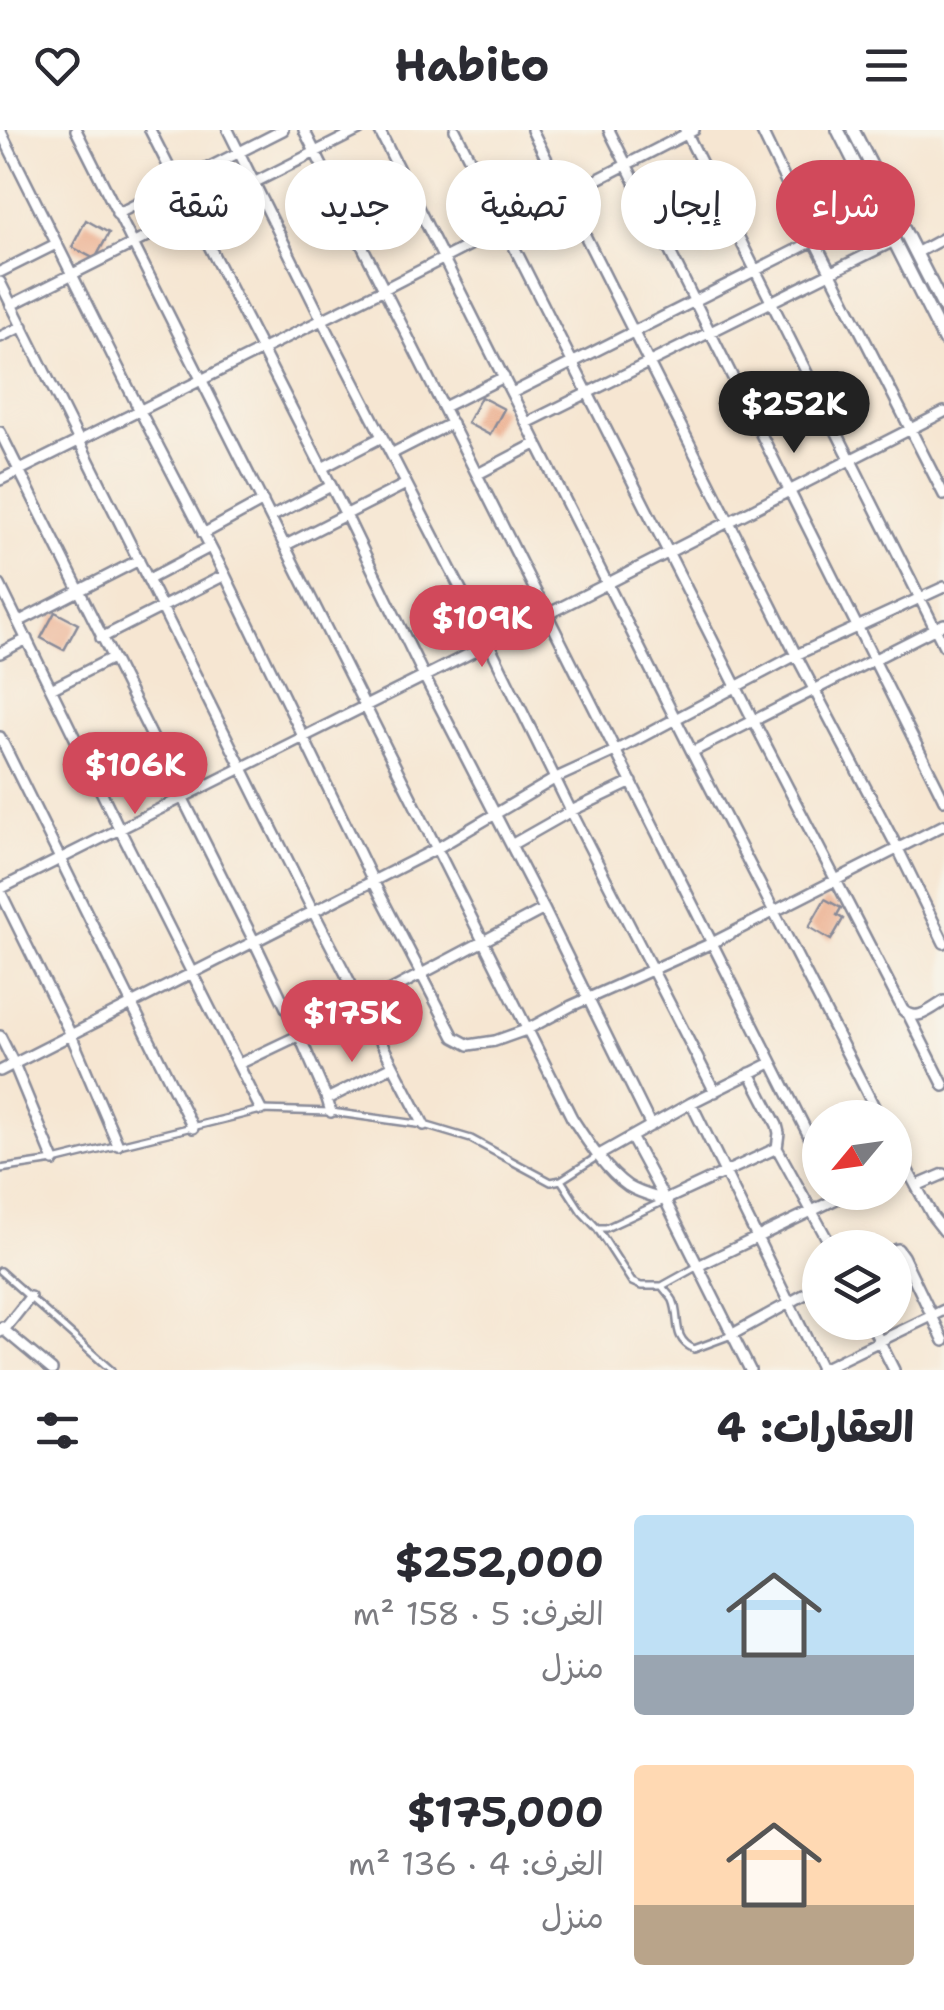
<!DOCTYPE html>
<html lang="ar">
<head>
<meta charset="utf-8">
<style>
  :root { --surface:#fff; --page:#f7f7f7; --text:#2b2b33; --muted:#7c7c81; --accent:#d1495b }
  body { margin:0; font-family:"Shantell Sans","Playpen Sans Arabic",sans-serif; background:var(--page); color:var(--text); direction:rtl; height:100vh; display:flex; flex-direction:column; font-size:38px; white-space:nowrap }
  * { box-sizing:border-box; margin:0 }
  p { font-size:32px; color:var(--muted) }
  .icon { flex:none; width:55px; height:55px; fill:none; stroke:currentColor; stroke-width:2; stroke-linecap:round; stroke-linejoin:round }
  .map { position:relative; height:1240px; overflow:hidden; direction:ltr }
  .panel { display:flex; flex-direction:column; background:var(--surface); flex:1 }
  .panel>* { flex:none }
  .hud { position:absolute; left:30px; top:30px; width:885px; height:90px; direction:rtl; display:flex; gap:20px }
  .needle { width:65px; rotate:241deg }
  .controls { position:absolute; left:802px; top:970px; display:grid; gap:20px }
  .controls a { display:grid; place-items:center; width:110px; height:110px; border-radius:50%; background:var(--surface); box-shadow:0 5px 15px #0003; font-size:50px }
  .price { position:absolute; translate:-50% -85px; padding:0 22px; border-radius:35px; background:var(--accent); color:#fff; font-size:32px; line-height:65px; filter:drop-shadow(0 2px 5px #0008) }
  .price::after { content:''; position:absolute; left:50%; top:60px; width:30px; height:22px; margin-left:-15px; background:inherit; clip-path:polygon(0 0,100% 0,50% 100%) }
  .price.on { background:#222; color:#fff }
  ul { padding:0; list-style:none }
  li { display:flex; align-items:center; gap:30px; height:250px; padding:0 30px }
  li span { display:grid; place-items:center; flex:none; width:280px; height:200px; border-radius:10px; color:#555 }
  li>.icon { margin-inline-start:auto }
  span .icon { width:120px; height:120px; fill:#fffc; stroke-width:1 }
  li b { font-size:42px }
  h2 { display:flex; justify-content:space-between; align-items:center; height:120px; padding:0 30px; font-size:42px }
  .chip { padding:0 35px; border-radius:45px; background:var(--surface); box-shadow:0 5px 15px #0003; font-size:35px; line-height:90px }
  .chip.on { background:var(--accent); color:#fff }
  header { display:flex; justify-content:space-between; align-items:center; height:130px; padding:0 30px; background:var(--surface); font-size:45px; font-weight:700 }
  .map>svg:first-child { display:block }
  .building { fill:#ecb091 }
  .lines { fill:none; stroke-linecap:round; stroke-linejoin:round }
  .service-casing { stroke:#888a98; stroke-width:10 }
  .minor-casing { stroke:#888a98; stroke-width:14 }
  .tertiary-casing { stroke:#888a98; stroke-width:16 }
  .service { stroke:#fff; stroke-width:5 }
  .minor { stroke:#fff; stroke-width:9 }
  .tertiary { stroke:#fff; stroke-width:11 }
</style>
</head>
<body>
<header><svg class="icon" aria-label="menu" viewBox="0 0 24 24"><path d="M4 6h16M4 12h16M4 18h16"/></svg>Habito<svg class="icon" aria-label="heart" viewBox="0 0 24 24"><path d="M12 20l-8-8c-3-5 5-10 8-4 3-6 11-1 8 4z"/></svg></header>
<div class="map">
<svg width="944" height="1240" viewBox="0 0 944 1240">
  <rect width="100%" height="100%" fill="#f7f3e8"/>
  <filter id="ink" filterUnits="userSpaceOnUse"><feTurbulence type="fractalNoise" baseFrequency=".01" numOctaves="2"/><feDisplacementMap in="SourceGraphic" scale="20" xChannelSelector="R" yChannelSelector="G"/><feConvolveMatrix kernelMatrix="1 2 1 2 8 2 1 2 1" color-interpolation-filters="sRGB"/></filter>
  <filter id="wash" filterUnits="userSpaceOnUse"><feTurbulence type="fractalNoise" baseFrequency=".0048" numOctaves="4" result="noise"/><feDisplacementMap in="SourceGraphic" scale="40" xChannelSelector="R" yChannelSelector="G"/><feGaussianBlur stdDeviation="2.25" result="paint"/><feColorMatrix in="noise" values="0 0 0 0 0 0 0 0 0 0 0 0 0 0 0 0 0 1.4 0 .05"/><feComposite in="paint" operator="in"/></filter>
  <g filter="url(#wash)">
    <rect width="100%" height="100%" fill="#f6e6d2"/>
    <g id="blocks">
      <path class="building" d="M86 90 109 103 95 129 72 117Z
        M481 267 504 279 490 305 467 293Z
        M55 482 78 494 64 520 41 508Z
        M825 769 841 778 837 785 843 789 831 810 809 797Z"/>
    </g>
  </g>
  <g filter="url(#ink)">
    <use href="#blocks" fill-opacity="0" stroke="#888a98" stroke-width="2.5"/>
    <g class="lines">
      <g class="service-casing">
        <path id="service" d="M0 1039 54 1031 261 980 331 982 424 995 471 1009 551 1052 561 1050 598 1026
          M561 1050 581 1081 597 1098H606L662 1072
          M597 1098 632 1152 641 1156H662C665 1161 670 1165 673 1170 681 1189 671 1208 694 1219L729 1206
          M0 1141 111 1240
          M662 1156 698 1136"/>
      </g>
      <g class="minor-casing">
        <path id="minor" d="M0 0 140 281 225 445 373 751 454 907 469 915 495 911 526 900 571 876 712 813 820 1028
          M76 0 572 988C587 1011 605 1040 628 1056 639 1063 652 1066 665 1070L750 1240
          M150 0 346 385 424 546 544 779 651 996
          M228 0 322 190 489 514 571 681 715 962
          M304 0 712 813 944 695
          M379 0 692 622 880 988
          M455 0 753 590 903 880C916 893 931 879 944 871
          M532 0 796 525 898 719 944 813
          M609 0 944 670
          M685 0 944 516
          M761 0 815 112 944 365
          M117 84 283 0
          M916 123 944 108
          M0 142 56 114
          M0 152 313 781 424 995
          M11 175 359 0
          M0 207 23 196
          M512 263 877 79
          M444 277 504 247
          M527 293 894 111
          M0 302 254 811 299 905 327 969 331 982
          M391 324 452 293
          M322 338 382 307
          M478 344 537 313
          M0 350 384 159 694 0
          M271 387 331 356
          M203 404 263 371
          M286 415 406 354
          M149 449 210 417
          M0 455 120 700 261 980
          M18 492 139 430
          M101 508 225 445
          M0 523 27 509
          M51 559 112 528
          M0 607 193 998
          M692 622 944 494
          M511 715 571 681 632 652
          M0 759 489 514 944 282
          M0 761 71 905 118 1015
          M909 886 944 956
          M0 906 14 934 54 1031
          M239 934 363 875 544 779
          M0 941 436 719 556 648 615 621 796 525 944 457
          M327 969 393 936
          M691 973 822 1240
          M631 1007 665 1070 777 1018 779 1003 777 995 750 943
          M895 1017 933 1087 944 1101
          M777 1018 832 1118
          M599 1025 691 973 771 933
          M916 1056 944 1044
          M895 1120 898 1119 903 1126 944 1211
          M698 1136 851 1062
          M870 1192 894 1240
          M2 1197 4 1200 30 1167
          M0 1202 4 1200 52 1240
          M731 1205 820 1156
          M820 1240 944 1180"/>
      </g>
      <g class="tertiary-casing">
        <path id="tertiary" d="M838 0 944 210
          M853 0 944 178"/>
      </g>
      <use href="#service" class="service"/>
      <use href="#minor" class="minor"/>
      <use href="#tertiary" class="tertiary"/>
    </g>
  </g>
</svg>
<div class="controls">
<a><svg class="needle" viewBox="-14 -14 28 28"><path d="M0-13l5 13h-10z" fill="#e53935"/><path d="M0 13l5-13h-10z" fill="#7c7c81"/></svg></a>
<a><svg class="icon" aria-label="layers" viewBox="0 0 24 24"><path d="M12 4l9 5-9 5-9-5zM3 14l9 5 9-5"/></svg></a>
</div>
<b class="price on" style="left:794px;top:326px">$252K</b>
<b class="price" style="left:482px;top:540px">$109K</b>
<b class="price" style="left:135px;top:687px">$106K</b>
<b class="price" style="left:352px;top:935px">$175K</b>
<div class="hud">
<a class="chip on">شراء</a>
<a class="chip">إيجار</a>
<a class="chip">تصفية</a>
<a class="chip">جديد</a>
<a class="chip">شقة</a>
</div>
</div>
<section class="panel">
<h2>العقارات: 4<svg class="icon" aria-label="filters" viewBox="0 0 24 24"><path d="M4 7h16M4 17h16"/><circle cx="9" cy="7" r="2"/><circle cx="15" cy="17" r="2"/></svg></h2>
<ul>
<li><span style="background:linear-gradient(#bfe0f5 70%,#9aa5b1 0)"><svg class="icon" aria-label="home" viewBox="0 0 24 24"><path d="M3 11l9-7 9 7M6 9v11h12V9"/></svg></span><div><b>$252,000</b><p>الغرف: 5 · 158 m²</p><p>منزل</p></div></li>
<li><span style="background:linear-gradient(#ffd9b3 70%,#b9a48a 0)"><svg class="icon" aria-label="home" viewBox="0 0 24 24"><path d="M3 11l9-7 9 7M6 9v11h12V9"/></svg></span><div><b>$175,000</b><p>الغرف: 4 · 136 m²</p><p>منزل</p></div></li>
</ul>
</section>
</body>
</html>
